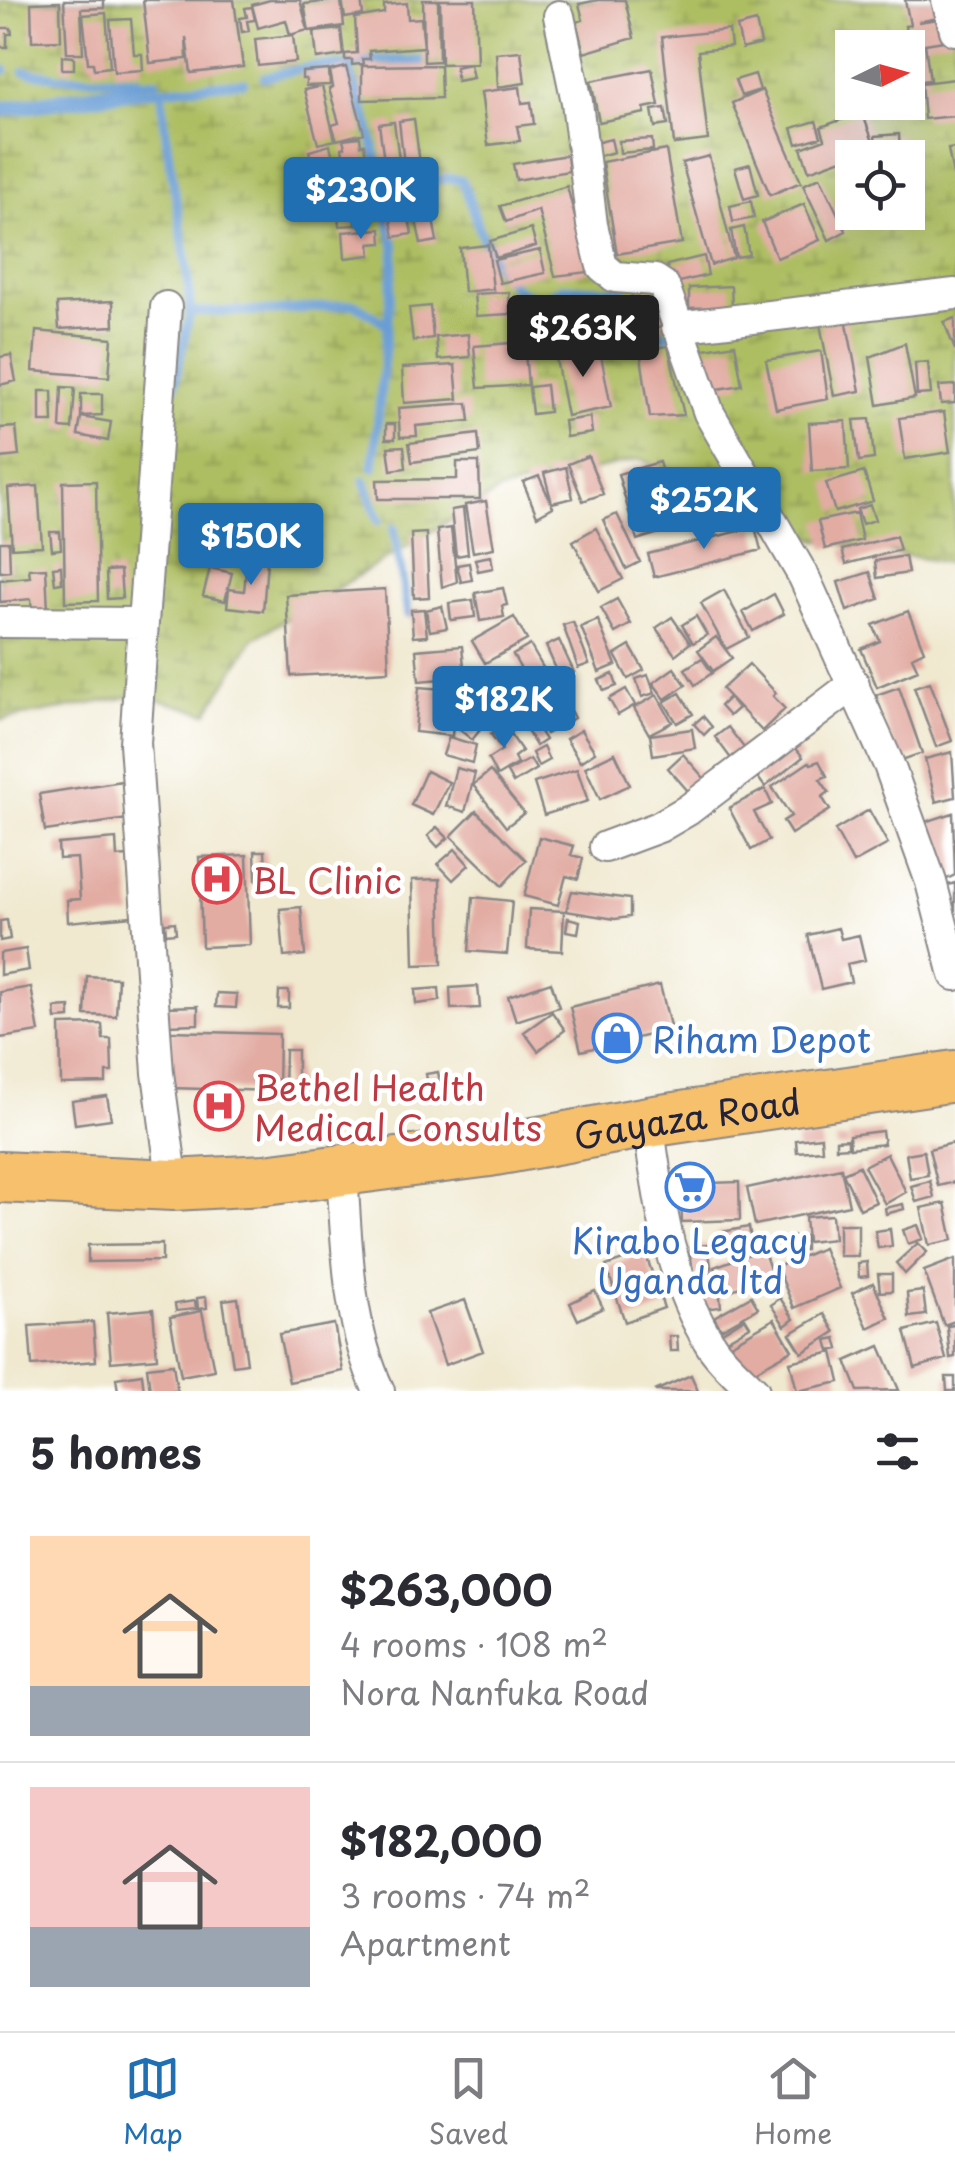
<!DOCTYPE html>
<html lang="en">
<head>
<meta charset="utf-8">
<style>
  :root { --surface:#fff; --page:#f2f2f3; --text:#2b2b33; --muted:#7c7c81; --line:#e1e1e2; --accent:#1f6fb2 }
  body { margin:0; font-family:"Playpen Sans",sans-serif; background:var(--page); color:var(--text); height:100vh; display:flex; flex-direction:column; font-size:38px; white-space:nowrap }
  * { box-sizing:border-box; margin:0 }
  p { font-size:32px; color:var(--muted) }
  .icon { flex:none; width:55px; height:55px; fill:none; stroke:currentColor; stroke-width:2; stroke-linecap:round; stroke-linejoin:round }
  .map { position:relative; height:1391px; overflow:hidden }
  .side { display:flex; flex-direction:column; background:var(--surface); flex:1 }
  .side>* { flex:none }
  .needle { width:65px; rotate:85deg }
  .controls { position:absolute; left:835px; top:30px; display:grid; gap:20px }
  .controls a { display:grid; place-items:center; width:90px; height:90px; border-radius:0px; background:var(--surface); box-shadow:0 10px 40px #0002; font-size:50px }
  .price { position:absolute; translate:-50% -85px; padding:0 22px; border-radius:10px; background:var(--accent); color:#fff; font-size:32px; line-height:65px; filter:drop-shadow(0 2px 5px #0008) }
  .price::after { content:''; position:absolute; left:50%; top:60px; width:30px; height:22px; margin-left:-15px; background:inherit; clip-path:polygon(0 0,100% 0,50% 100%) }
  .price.current { background:#222; color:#fff }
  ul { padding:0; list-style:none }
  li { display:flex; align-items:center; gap:30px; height:250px; padding:0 30px }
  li+li { border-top:2px solid var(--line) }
  li span { display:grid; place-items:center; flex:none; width:280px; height:200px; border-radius:0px; color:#555 }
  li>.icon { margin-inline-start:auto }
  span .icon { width:120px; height:120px; fill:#fffc; stroke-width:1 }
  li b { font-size:42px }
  h2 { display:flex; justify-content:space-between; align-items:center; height:120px; padding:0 30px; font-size:42px }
  .tabs { display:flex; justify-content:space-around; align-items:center; height:140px; border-top:2px solid var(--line); background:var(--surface); font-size:28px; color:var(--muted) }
  .tabs a { display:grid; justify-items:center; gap:5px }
  .tabs .current { color:var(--accent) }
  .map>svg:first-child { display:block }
  .wetland { fill:url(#wetland-marsh); stroke:#68704e; stroke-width:2.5; fill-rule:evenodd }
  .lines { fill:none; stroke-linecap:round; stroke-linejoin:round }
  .stream { stroke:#699dd5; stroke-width:9 }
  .building { fill:#e2aca3 }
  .street-casing { stroke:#898686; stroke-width:34 }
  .primary-casing { stroke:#898686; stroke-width:54 }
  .street { stroke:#fff; stroke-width:30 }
  .primary { stroke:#f7c06c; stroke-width:50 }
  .labels { text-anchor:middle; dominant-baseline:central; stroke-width:9; stroke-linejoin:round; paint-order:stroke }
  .health-label { font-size:35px; fill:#be3a42; stroke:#fff; text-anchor:start }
  .shop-label { font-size:35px; fill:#366cbe; stroke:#fff; text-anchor:start }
  .street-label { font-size:35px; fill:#22223b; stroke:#fff }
</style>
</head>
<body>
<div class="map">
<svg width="955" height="1391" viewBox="0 0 955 1391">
  <defs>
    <pattern id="wetland-marsh" width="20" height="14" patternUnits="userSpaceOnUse" patternTransform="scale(2.5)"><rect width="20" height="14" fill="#adbe62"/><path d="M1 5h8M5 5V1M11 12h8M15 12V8" fill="none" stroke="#8c9a52"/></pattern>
  </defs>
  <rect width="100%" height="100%" fill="#fff"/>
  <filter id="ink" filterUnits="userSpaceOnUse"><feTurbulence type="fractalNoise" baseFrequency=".01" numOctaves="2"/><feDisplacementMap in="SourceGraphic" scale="20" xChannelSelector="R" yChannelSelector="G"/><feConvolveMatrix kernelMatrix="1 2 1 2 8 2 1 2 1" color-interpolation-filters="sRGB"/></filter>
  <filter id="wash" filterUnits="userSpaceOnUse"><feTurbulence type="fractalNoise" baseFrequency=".0048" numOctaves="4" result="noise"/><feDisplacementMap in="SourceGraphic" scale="40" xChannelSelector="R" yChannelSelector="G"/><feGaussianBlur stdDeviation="2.25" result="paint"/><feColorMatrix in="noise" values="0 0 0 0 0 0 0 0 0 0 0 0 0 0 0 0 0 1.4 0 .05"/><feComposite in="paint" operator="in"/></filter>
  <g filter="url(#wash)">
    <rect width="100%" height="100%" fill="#f0e9d0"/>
    <path class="wetland" d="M0 0H955V564L816 540 641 459 499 491 253 639 207 713 140 695 0 720ZM852 48H908V102H852ZM852 158H908V212H852Z"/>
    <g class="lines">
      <path class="stream" d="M348 66 370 128 395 248 373 468
        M0 70H5
        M24 71 58 77 138 79
        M264 77 315 66H348L378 60 421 61
        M157 90 244 82
        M0 106 156 81
        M0 113 162 90C165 165 188 237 190 312L275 311 355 304 388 325
        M385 192 448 178 462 180C479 222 491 292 543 299L563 287 623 291 629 333 672 335
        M174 387 190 312
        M364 480 379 521
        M394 528 408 614"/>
    </g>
    <g id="blocks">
      <path class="building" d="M64 0H104V8L81 9 83 53H67Z
        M143 0H234L243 67 191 73 186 37 187 59 150 63Z
        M270 0H300L308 30 290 35 286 20 258 28 252 5Z
        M341 0 344 26 309 31 304 4Z
        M342 0H361L363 15 345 18Z
        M423 0H438L439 61 424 62Z
        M440 0H475L477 63 441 64Z
        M598 0H625L634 38 584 53 576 22 583 20 579 4Z
        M905 0H943V17L918 22 946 18 950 40 925 44 930 80 911 82 905 26 910 25Z
        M60 2 61 40 32 41 31 3Z
        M407 3 408 19 421 18 424 47 369 51 370 59H362L363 64 352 65V60H345V54L357 53 355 18 384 13V5Z
        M252 7 255 20 247 21 249 31 242 32 240 18 247 17 245 8Z
        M106 13 110 67 94 69 93 63H88L83 15Z
        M131 19 134 54H142L143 70 114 72 110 20Z
        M756 22 761 44 742 49 737 27Z
        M0 28H11L12 34H7V47H0Z
        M341 29 344 55 317 59 314 32Z
        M729 30 731 47 698 51 708 140 674 144 662 37Z
        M293 35 296 62 258 66 255 39Z
        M521 51 525 83 498 87 496 53Z
        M62 56 74 57V69H62Z
        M470 64 473 78 457 81 455 67Z
        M440 65 441 98 362 100V66Z
        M346 67 364 133 337 140 332 125 339 123 329 89 333 87 330 71Z
        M652 69 659 105 644 108 645 113 599 122 591 81Z
        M329 70 330 85 306 86V79H302V72Z
        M755 74 760 90 741 96 735 80Z
        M955 79V116L924 119 921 83Z
        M322 86 335 140 318 144 304 90Z
        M520 87 522 103 531 102 534 124 517 126 520 141 488 145 481 92Z
        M762 90 801 182 770 195 732 103Z
        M665 108 668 125 655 127 652 110Z
        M862 112 875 147 809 171 801 148 825 139 821 127Z
        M414 119 421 171 405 173 399 121Z
        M816 121 821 137 797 144 792 128Z
        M394 122 401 174 386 176 379 124Z
        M899 134 900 154 877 156 875 136Z
        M360 137 361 145 364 144 374 199 351 202 342 148 345 147 343 139Z
        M611 139 614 152 599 156 595 143Z
        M652 139 653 150 620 153 619 141Z
        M330 145 343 198 322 204 309 151Z
        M955 148V175H953L948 149Z
        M666 150 682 243 617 254 602 162Z
        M567 155 569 171 516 180 513 164Z
        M709 156 734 258 711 265 682 163Z
        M750 164 758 195 744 199 735 168Z
        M820 177 846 231 829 240 803 185Z
        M567 186 589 272 555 276 538 210 506 222 500 206Z
        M424 188 425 195 411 197 410 190Z
        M404 194 412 234 394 237 387 199Z
        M429 198 437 241 421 244 412 202Z
        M751 201 754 218 733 222 730 206Z
        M804 204 820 240 777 258 762 222Z
        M354 214 356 225 339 226 338 216Z
        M744 227 749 255 736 257 731 230Z
        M381 229 382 243 370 244 371 255 345 258 343 232Z
        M531 229 536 246 496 258 490 241Z
        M488 245 493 289 464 292 460 248Z
        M540 250 545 273 500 283 494 260Z
        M704 256 708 275 671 284 667 265Z
        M731 286 732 307 689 308V288Z
        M655 287 667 325 643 333 631 294Z
        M509 292 510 314 476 316 474 294Z
        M521 300 523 315 516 316 514 301Z
        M113 301 114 326 59 329 57 304Z
        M430 306 433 338 413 341 409 308Z
        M955 318V350L944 322Z
        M846 319 860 391 834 396 820 324Z
        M36 331 112 338 109 377 33 371Z
        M468 334 470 357 438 360 436 337Z
        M524 342 528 385 478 388 474 346Z
        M905 343 915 398 878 405 870 357Z
        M735 344 742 385 706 391 699 350Z
        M599 345 611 407 567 416 555 354Z
        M668 346 684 415 650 417 640 350Z
        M821 351 828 399 776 409 766 360Z
        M11 355 16 381 0 385V357Z
        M928 362 931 394 917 395 915 363Z
        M455 365 458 399 404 403 402 368Z
        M546 385 549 412 532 414 529 387Z
        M955 385V403L941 404 939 386Z
        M62 387 75 388 72 429 60 428Z
        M40 391H52L53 422H40Z
        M81 394H102V415L81 416Z
        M468 403 470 421 416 426 417 436 400 437 398 408Z
        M944 412 950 452 905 459 899 418Z
        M81 417 111 422 108 441 78 435Z
        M590 417 592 433 566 437 564 421Z
        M870 419 874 459 859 461 854 420Z
        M846 421 849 469 812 471 809 423Z
        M386 424H395V439H386Z
        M16 427 19 456 0 458V428Z
        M478 434 480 453 412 462 409 443Z
        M404 446 406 468 391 470 388 447Z
        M588 456 603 494 583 501 568 464Z
        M457 462H479L480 499H378L377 480 457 479Z
        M659 462 666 486 690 479 700 514 676 521 678 527 637 540 618 474Z
        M566 467 573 498 552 503 544 473Z
        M864 472 873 501 835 512 826 483Z
        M539 476 553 507 537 516 523 482Z
        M96 481 98 601 65 602 63 482Z
        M38 486 42 546 12 548 8 488Z
        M486 501 494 548 473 552 465 505Z
        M870 505 875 520 862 524 857 509Z
        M463 508 468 554 456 556 451 510Z
        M856 513 862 540 825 549 818 521Z
        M617 514 640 562 626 569 603 520Z
        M755 527 761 550 654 577 648 554Z
        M451 528 457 582 442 587 437 530Z
        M596 528 623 579 599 591 573 541Z
        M50 532H60L61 549 52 550Z
        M426 533 429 597 414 598 411 534Z
        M896 536 900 550 846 564 842 550Z
        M0 542H9L10 571 0 572Z
        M491 556 493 568 478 571 475 559Z
        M905 556 908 573 877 578 875 561Z
        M247 560 267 562 263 611 227 607 229 589 244 591Z
        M469 563 472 580 461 582 457 565Z
        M61 566 62 583 55 584 53 567Z
        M46 568 48 611 32 612 31 599 0 602V580L30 577 29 569Z
        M210 568 232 573 225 601 203 596Z
        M120 570 122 598 107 599 106 571Z
        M870 572 879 599 847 611 838 582Z
        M503 588 507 605 502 606 504 617 480 621 475 593Z
        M385 589 389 671 291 676 286 595Z
        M724 590 749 637 726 649 701 603Z
        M774 594 784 614 753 631 743 612Z
        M617 599 631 624 615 633 601 608Z
        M473 600 475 617 451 620 449 603Z
        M442 606 447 628 430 631 426 610Z
        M424 609 427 636 413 637 411 610Z
        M908 611 924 651 912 657 918 670 877 687 861 649 880 641 873 625Z
        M696 616 707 635 693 643 682 625Z
        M514 617 527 640 485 663 472 641Z
        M672 617 690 643 675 655 656 628Z
        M598 620 616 665 599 672 581 627Z
        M573 622 589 664 578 668 563 625Z
        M716 637 732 658 713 671 698 650Z
        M559 640 574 672 560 678 546 646Z
        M530 645 553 685 512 707 506 696 529 684 513 655Z
        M462 646 465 677 419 681 416 650Z
        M630 646 644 670 628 679 615 655Z
        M702 658 712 673 695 685 685 669Z
        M749 664 776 693 773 696 785 709 762 731 722 689Z
        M674 668 686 685 665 699 653 683Z
        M613 674 617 686 604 691 599 680Z
        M648 675 655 693 642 697 636 679Z
        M930 682 952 741 936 747 914 687Z
        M555 685 562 696 535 713 528 702Z
        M419 687 456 690 452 736 415 732Z
        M899 687 922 753 899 761 876 695Z
        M478 689 493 708 474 722 459 703Z
        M626 689 635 705 618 715 609 699Z
        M680 693 693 714 677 723 664 702Z
        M657 695 672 722 649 734 634 708Z
        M729 697 738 708 729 716 720 706Z
        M566 702 574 718 546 734 536 717Z
        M524 706 532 718 522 724 514 712Z
        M703 716 712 727 704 735 694 724Z
        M466 719 480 730 472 740 459 729Z
        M535 724 545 740 536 746 526 729Z
        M504 725 522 751 514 757 517 764 497 776 488 759 502 750 491 734Z
        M728 727 748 753 735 764 715 737Z
        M692 729 695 748 653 755 650 735Z
        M581 730 595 752 580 762 566 739Z
        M449 737 476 745 472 763 443 755Z
        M791 742 803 757 765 787 753 771Z
        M543 747 549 760 538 766 532 753Z
        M952 752 955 797 936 802 925 759Z
        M615 753 630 785 600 799 585 767Z
        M683 754 710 785 695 799 668 768Z
        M530 759 536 769 513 783 507 772Z
        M819 761 827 776 820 779 829 792 822 797 830 810 791 834 783 821 791 816 772 787 809 762 811 764Z
        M456 768 475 773 465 812 446 806Z
        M577 769 588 801 544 815 534 783Z
        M426 771 449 782 433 815 411 805Z
        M490 771 524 813 506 827 473 785Z
        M122 781 128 819 45 831 39 794Z
        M765 789 772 804 754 812 769 840 751 850 729 808Z
        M869 810 888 844 853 863 835 830Z
        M476 811 526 860 502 886 451 836Z
        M953 813 955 875 943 881 925 822Z
        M437 827 448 838 438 847 428 836Z
        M539 837 574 846 571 855 583 858 578 879 566 876 558 905 524 896Z
        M116 839 117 857 127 856 132 916 68 922 67 900 80 899 77 858 59 859 58 844Z
        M455 849 469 865 453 880 438 864Z
        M255 851H265L267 880H256Z
        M247 855 250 945 202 947 199 857Z
        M440 879 442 964 414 965 412 880Z
        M955 883V921L945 886Z
        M572 891 630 899V917L615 919 566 911Z
        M473 897 512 901 507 954 469 951Z
        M301 907 305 955 284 957 280 909Z
        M529 909 564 911 562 951 527 949Z
        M568 918 580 921 578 933 566 931Z
        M7 920 10 939 0 941V921Z
        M175 922 176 933 166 934 165 923Z
        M838 928 841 939 859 935 865 960 847 964 851 982 821 989 808 935Z
        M26 949 29 970 0 975V953Z
        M87 976 118 978 116 1016 85 1015Z
        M551 982 559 1007 516 1021 508 996Z
        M660 985 671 1030 581 1051 570 1007Z
        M478 986 480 1008 451 1009 450 988Z
        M31 987 39 1032 0 1038V992Z
        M439 988 440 1001 416 1004 415 990Z
        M279 991H289V1008H278Z
        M217 993 237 994 236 1008 216 1007Z
        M198 1006V1024L166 1025V1007Z
        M70 1007V1018L56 1019 55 1008Z
        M552 1012 565 1030 538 1051 524 1032Z
        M102 1024 103 1039H111L112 1072H106V1083L61 1084 60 1025Z
        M171 1031 279 1034 278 1091 170 1088Z
        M285 1050H297V1091H284Z
        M438 1072 442 1093 430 1095 426 1074Z
        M107 1096 111 1119 75 1124 72 1101Z
        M882 1131 884 1144 850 1148 849 1135Z
        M821 1137 822 1150 797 1152 796 1140Z
        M848 1139V1147L836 1148V1140Z
        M953 1143 955 1182 938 1186 929 1149Z
        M924 1151 928 1175 910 1178 906 1154Z
        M887 1154 906 1192 885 1204 864 1166Z
        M859 1166 876 1202 860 1209 843 1173Z
        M841 1168 849 1205 755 1225 747 1188Z
        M930 1181 934 1197 916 1202 911 1186Z
        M739 1182 740 1220 682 1222 681 1184Z
        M945 1203 953 1240 929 1245 921 1208Z
        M903 1204 904 1209 886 1214 885 1208Z
        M832 1215 834 1239 807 1242 805 1217Z
        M839 1224H858V1256H839Z
        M918 1225 923 1239 908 1244 903 1230Z
        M749 1227 752 1247 719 1253 716 1233Z
        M890 1229 892 1246 878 1248 875 1231Z
        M805 1236V1250L788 1251 787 1237Z
        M918 1243 927 1252 905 1274 896 1263Z
        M162 1244V1261L88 1262V1245Z
        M708 1245 712 1274 693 1276 690 1247Z
        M823 1248 840 1288 794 1308 777 1267Z
        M763 1249 772 1275 724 1293 714 1267Z
        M645 1252 664 1308 625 1322 606 1266Z
        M955 1259V1321L944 1325 924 1271Z
        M867 1262 868 1276 859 1277 858 1263Z
        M878 1274H892V1291L880 1292Z
        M718 1278 721 1307 702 1309 698 1281Z
        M873 1283 889 1318 868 1328 852 1293Z
        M595 1291 603 1308 578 1320 570 1303Z
        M923 1291 926 1315 909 1317 907 1293Z
        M751 1296 758 1308 721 1329 714 1317Z
        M206 1297 207 1308 198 1309 197 1298Z
        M238 1298 247 1363 233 1365 223 1300Z
        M780 1298 794 1319 785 1326 771 1305Z
        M465 1300 483 1351 445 1365 427 1313Z
        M195 1301 196 1309 176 1311 175 1304Z
        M153 1309 157 1358 111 1362 107 1313Z
        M202 1311 214 1370 181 1376 170 1317Z
        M824 1314 835 1332 802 1353 790 1334Z
        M745 1318 750 1326 723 1342 719 1334Z
        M774 1319 792 1350 746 1376 729 1345Z
        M93 1322 96 1361 32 1366 29 1326Z
        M936 1323 946 1359 915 1368 905 1331Z
        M334 1324 343 1371 289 1382 279 1334Z
        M955 1325V1357L950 1358 947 1326Z
        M669 1336H677L678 1351H670Z
        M836 1338 839 1349 830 1351 827 1340Z
        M880 1346 899 1390 858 1391 846 1361Z
        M833 1352 840 1382 797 1391 790 1362Z
        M173 1364 177 1391H150L147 1367Z
        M142 1374 144 1391H118L116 1378Z
        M691 1375 698 1391H655Z
        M946 1377H955V1391H947Z"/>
    </g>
  </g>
  <g filter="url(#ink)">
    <use href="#blocks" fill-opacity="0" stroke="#898686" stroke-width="2.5"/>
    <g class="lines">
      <g class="street-casing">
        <path id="street" d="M947 0 955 30
          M559 16 577 102 592 225 602 266 615 277 655 280 664 286 709 413 804 577 889 765 931 882 955 975
          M677 327 955 294
          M0 622 143 623 135 743 158 1073 173 1185
          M143 623 166 307
          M605 847 659 827 688 810 854 684
          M648 1122C659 1199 668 1278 711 1345 722 1362 740 1377 754 1391
          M342 1172C347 1246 347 1322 379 1391"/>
      </g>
      <g class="primary-casing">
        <g id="primary">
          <path id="s1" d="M0 1177 173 1185 265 1180 490 1151 648 1122 955 1076"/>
        </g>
      </g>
      <use href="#street" class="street"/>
      <use href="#primary" class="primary"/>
    </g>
  </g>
  <defs>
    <g id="hospital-ring" transform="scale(2.5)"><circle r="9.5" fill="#fff" stroke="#e0444e" stroke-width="1.5"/><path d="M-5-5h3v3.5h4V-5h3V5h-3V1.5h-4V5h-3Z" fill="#e0444e"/></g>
    <g id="shop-ring" transform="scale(2.5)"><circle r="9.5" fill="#fff" stroke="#3f7fe0" stroke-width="1.5"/><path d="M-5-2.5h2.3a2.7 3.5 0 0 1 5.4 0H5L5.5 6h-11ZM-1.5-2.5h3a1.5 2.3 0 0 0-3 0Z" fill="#3f7fe0"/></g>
    <g id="supermarket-ring" transform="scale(2.5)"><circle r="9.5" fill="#fff" stroke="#3f7fe0" stroke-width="1.5"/><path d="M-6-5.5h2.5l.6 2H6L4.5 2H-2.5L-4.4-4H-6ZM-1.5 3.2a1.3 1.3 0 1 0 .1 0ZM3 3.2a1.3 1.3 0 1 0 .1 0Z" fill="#3f7fe0"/></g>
  </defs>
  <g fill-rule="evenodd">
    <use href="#hospital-ring" x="217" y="879"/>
    <use href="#shop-ring" x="617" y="1038"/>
    <use href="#hospital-ring" x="219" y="1106"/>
    <use href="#supermarket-ring" x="690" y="1187"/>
  </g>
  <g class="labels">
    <g class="health-label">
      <text x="252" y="879">BL Clinic</text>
      <text x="254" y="1086">Bethel Health<tspan x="254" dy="40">Medical Consults</tspan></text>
    </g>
    <g class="shop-label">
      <text x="652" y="1038">Riham Depot</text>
      <text x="690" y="1239" text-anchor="middle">Kirabo Legacy<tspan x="690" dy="40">Uganda ltd</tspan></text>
    </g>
    <g class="street-label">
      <text stroke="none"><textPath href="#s1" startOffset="692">Gayaza Road</textPath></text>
    </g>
  </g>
</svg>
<div class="controls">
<a><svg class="needle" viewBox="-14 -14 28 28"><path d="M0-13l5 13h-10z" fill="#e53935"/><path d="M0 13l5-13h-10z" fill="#7c7c81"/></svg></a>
<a><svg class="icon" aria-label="locate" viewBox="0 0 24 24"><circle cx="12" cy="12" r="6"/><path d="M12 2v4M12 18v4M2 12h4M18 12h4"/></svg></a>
</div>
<b class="price" style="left:361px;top:242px">$230K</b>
<b class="price current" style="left:583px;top:380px">$263K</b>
<b class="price" style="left:704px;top:552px">$252K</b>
<b class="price" style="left:251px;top:588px">$150K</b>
<b class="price" style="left:504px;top:751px">$182K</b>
</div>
<section class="side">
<h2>5 homes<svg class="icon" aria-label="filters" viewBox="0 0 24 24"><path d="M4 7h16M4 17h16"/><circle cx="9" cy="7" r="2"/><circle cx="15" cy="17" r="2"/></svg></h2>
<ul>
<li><span style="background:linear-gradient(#ffd9b3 75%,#9aa5b1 0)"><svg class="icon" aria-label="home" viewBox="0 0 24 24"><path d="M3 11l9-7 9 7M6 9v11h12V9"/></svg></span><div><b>$263,000</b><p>4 rooms · 108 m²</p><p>Nora Nanfuka Road</p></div></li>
<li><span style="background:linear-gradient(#f6c9c9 70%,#9aa5b1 0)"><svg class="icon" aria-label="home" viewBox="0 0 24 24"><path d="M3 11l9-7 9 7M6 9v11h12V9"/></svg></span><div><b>$182,000</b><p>3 rooms · 74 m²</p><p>Apartment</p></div></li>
</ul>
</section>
<nav class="tabs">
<a class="current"><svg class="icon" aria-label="map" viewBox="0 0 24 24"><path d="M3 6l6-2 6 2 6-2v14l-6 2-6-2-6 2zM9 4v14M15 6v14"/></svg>Map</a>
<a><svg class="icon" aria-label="saved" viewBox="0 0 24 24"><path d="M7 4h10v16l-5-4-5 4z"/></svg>Saved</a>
<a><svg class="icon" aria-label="home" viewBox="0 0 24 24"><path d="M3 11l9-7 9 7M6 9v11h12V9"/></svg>Home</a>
</nav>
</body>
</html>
